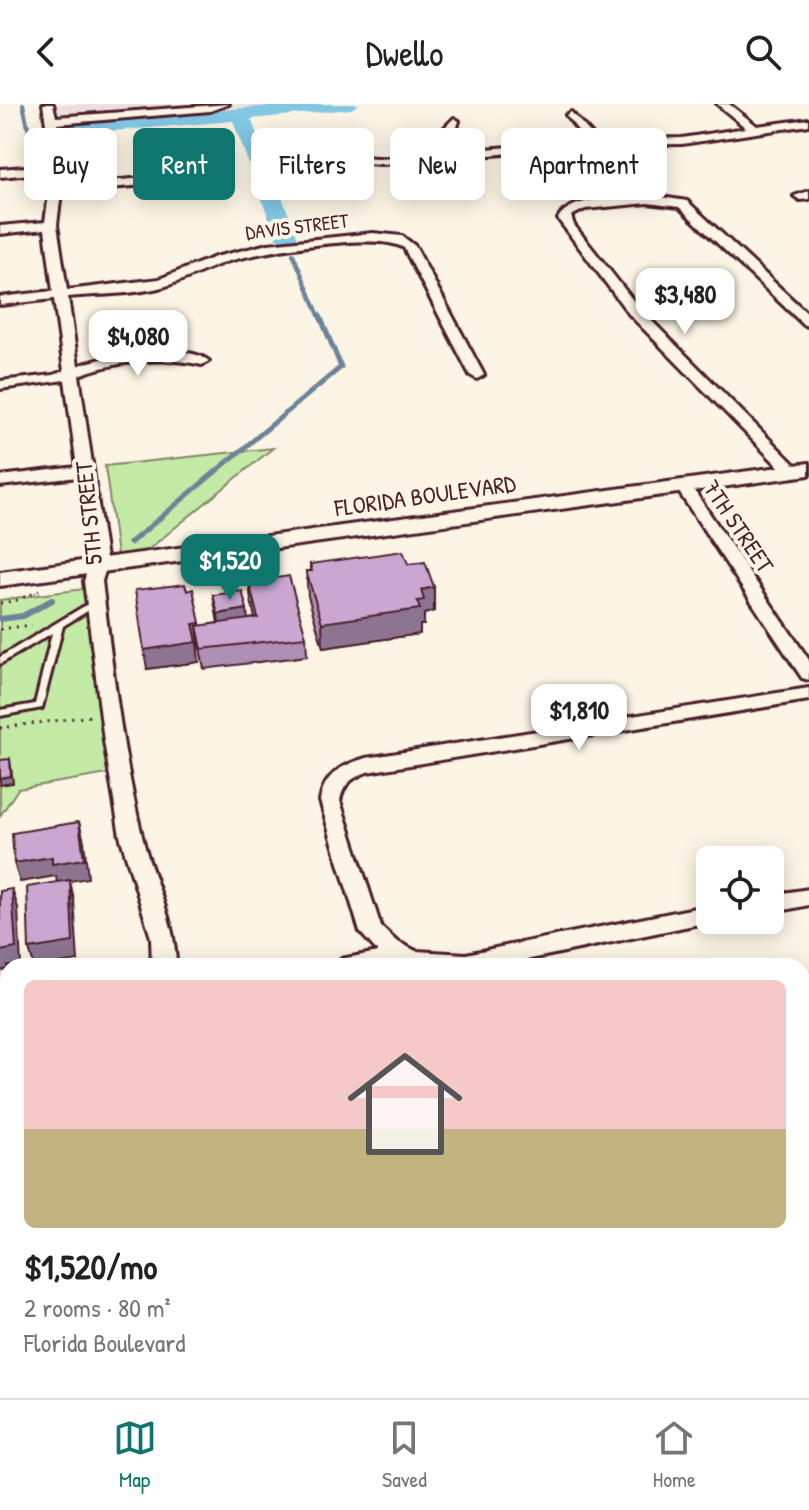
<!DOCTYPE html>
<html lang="en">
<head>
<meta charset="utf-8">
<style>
  :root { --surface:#fff; --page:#f2f2f2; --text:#222; --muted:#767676; --line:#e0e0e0; --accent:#0f766e }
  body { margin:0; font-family:"Patrick Hand",sans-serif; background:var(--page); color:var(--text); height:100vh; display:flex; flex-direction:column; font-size:30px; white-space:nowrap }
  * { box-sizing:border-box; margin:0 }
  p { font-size:26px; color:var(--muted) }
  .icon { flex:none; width:44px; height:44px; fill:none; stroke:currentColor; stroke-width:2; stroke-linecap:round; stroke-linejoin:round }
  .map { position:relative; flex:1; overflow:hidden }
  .side { position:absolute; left:0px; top:854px; width:810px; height:440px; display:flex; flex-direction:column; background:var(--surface); border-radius:24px 24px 0 0; box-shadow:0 4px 20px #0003 }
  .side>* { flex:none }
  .hud { position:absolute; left:24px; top:24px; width:762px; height:72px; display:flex; gap:16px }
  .buttons { position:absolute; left:696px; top:742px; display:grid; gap:16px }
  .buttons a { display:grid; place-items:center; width:88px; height:88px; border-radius:12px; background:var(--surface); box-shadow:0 4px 20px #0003; font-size:40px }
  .price { position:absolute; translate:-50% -68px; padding:0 18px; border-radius:16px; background:#fff; color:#222; font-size:26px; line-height:52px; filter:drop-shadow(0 2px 4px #0008) }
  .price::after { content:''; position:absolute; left:50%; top:48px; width:24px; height:18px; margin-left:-12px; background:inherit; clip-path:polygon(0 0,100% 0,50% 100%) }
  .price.active { background:var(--accent); color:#fff }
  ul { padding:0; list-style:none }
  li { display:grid; align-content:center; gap:16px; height:424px; padding:0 24px }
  li span { display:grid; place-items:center; height:248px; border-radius:12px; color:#555 }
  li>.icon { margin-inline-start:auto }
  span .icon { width:144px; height:144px; fill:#fffc; stroke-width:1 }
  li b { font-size:34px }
  .chip { padding:0 28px; border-radius:12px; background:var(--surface); box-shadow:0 4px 20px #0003; font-size:28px; line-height:72px }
  .chip.active { background:var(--accent); color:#fff }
  header { display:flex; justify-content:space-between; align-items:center; height:104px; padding:0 24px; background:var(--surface); font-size:36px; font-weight:600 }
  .tabs { display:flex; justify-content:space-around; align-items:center; height:112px; border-top:2px solid var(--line); background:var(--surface); font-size:22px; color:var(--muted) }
  .tabs a { display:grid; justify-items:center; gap:4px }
  .tabs .active { color:var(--accent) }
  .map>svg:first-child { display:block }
  .built { fill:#eddedf }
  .green { fill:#c3eba6; stroke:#868568; stroke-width:2 }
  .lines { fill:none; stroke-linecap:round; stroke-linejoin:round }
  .stream-far2 { stroke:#6c8499; stroke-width:4 }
  .stream-far1 { stroke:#6c8499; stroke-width:5 }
  .stream { stroke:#6c8499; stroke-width:6 }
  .river { fill:#82c8e3; fill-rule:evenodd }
  .service-casing { stroke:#4a1f2b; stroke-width:6 }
  .minor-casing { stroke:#4a1f2b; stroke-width:6 }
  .tertiary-casing { stroke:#4a1f2b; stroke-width:6 }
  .path-far1 { stroke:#4a1f2b; stroke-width:2; stroke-dasharray:1 4; stroke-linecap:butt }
  .path { stroke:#4a1f2b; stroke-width:3; stroke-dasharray:2 6; stroke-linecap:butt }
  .service { fill:#fcf5e5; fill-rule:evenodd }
  .minor { fill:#fcf5e5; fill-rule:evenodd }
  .tertiary { fill:#fcf5e5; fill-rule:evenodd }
  .wall { fill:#ad90b4; stroke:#4a1f2b; stroke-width:2 }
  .shaded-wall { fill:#8d7592; stroke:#4a1f2b; stroke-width:2 }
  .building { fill:#c9a7d1; stroke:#4a1f2b; stroke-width:2 }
  .labels { text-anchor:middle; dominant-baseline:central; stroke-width:8; stroke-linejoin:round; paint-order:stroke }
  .far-street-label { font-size:20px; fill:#4a1f2b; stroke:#fcf5e5 }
  .street-label { font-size:24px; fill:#4a1f2b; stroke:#fcf5e5 }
</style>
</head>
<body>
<header><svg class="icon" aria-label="back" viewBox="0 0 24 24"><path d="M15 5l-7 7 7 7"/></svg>Dwello<svg class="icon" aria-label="search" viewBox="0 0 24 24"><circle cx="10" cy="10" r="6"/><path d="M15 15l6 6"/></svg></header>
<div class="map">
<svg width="809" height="1294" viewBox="0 0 809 1294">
  <rect width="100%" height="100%" fill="#fcf5e5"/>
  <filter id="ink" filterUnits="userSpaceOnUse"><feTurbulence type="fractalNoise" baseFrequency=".0125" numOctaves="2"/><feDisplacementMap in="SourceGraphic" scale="16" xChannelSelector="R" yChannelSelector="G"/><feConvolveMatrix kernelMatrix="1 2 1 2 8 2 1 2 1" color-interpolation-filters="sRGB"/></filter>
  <g filter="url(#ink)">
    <path class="built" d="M50 0H311L52 23Z"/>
    <path class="green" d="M273 344 144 449 117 451 105 362Z
      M83 485 108 670 18 685 0 712V496Z"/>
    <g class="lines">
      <path class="stream-far2" d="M23 0 29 28 43 27
        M293 150 320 214"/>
      <path class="stream-far1" d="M130 439 341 263 320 212"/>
      <path class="stream" d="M0 515 23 512 52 496"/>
      <path class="river" d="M295 0H360L351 5 251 15 298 134 287 140 276 134 233 17 64 31 55 25 64 19Z"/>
      <g class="service-casing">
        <path id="service" d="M96 495 100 498 99 500 63 522 42 604 0 612V606L35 600 52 529 0 560V553Z"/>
      </g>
      <g class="minor-casing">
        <path id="minor" d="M43 0H53L56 13 229 0 210 7 57 20 64 64 62 81 156 73 167 67 172 46 182 48 179 69 158 80 61 88 57 121 67 186 159 175 215 153 268 140 373 129 402 132 415 142 484 271 477 275 470 271 404 144C377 127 255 148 223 159 204 166 185 176 166 182 135 191 99 190 68 193L78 262C106 251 185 238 209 257L202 261C163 252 116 257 79 271L107 461 102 477C112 562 122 648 142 732 152 775 176 817 176 862H152L151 834 120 732 104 637 84 477 89 461 78 373 0 382V372L77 363 65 276 0 285V277L53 271 64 267 54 195 0 201V193L53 187 45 125 0 130V122L45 118 52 68 0 73V65L52 61Z
          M717 0H729L757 22 809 15V21L682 40 610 41 383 60C357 59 331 58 323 29L333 27C337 35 338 42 347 47 371 62 433 49 461 47L445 23 454 14 459 17 457 23 472 46 586 37 566 11 571 8 597 36 682 34 746 24Z
          M809 87V95L800 96 794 92Z
          M648 91 687 97 809 211V222L804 221 679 103 648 99 585 105 571 112 574 121 639 204 798 364V370H786L629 210 558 115C568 92 625 94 648 91Z
          M683 377 689 379 809 556V576L802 574 675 382Z
          M809 584V596L367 668C352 674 343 680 340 697L381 823 396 837 416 847 466 850 710 801V816H718L497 862H337L341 855 378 848 360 828 320 697C324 670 342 661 366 654Z
          M809 785V801L770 809V791Z
          M8 927V947L0 949V929Z
          M809 1049V1073L802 1074V1050Z
          M8 1230V1258L0 1260V1232Z
          M146 1286H176L177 1294H147Z
          M544 1286H574L576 1294H546Z"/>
      </g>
      <g class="tertiary-casing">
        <path id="tertiary" d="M809 359V371L0 482V468Z"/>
      </g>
      <path class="path-far1" d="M35 489 39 487"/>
      <path class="path" d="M0 499 18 496 39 487
        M0 525 32 521
        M0 624 91 612"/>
      <use href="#service" class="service"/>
      <use href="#minor" class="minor"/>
      <use href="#tertiary" class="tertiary"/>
    </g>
    <path class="wall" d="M310 460 434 483V507L424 510V521H420V530L323 544 308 492 306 467H310Z
      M249 478 306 533 307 552 204 565 199 539H197L199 558 147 565 187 487 200 522 218 519 213 491 248 515 255 514 251 497Z"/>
    <path class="shaded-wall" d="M434 483V507L424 510V521H420V530L323 544 322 519 417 497 421 486Z
      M247 505 248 518 219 522 218 510Z
      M200 519 202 538 197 522 199 539H197L199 558 147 565 144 546 193 520Z
      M10 655 13 679 0 681V674Z
      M79 718 84 737 88 774 70 777 74 796 78 857 47 862H34L29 845 57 779 56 772 20 778 14 759Z
      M12 785 18 804 21 862H8V865L0 867V847Z"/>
    <path class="building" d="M403 447 408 460 425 458 434 483 421 486 424 496 417 497 420 505 322 519 306 467H312L310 460Z
      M289 472 306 533 202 545 197 522 258 514 249 478Z
      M185 480 187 487 193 485 200 519 193 520 197 538 144 546 135 486Z
      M242 487 247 505 218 510 213 491Z
      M10 655 11 672 0 674V656Z
      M79 718 84 755 52 760V753L14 759 12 729Z
      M70 776 73 838 29 845 27 783Z
      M12 785 16 844 0 847V787Z"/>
  </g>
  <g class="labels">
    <g class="far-street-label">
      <text transform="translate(297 122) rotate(-7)">DAVIS STREET</text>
    </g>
    <g class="street-label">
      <text transform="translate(425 391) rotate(-8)">FLORIDA BOULEVARD</text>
      <text transform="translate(88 409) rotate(-96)">5TH STREET</text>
      <text transform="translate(739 422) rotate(56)">7TH STREET</text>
    </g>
  </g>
</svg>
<div class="buttons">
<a><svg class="icon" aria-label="locate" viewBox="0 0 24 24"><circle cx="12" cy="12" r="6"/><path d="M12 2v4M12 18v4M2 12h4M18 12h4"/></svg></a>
</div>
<b class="price" style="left:685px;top:232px">$3,480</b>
<b class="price" style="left:138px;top:274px">$4,080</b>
<b class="price active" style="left:230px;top:498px">$1,520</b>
<b class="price" style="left:579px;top:648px">$1,810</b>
<div class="hud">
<a class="chip">Buy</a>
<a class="chip active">Rent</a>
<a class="chip">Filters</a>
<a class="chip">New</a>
<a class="chip">Apartment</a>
</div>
<section class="side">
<ul>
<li><span style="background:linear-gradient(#f6c9c9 60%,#c2b280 0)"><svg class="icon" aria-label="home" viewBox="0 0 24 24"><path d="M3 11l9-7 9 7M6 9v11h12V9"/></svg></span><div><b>$1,520/mo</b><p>2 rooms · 80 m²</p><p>Florida Boulevard</p></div></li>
</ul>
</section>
</div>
<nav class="tabs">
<a class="active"><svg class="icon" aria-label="map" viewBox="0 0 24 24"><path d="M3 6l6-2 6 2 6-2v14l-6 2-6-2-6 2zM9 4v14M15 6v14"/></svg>Map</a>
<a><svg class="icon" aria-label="saved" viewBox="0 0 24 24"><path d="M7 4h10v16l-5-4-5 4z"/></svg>Saved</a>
<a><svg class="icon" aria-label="home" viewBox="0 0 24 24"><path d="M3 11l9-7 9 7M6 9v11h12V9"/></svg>Home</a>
</nav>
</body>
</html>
